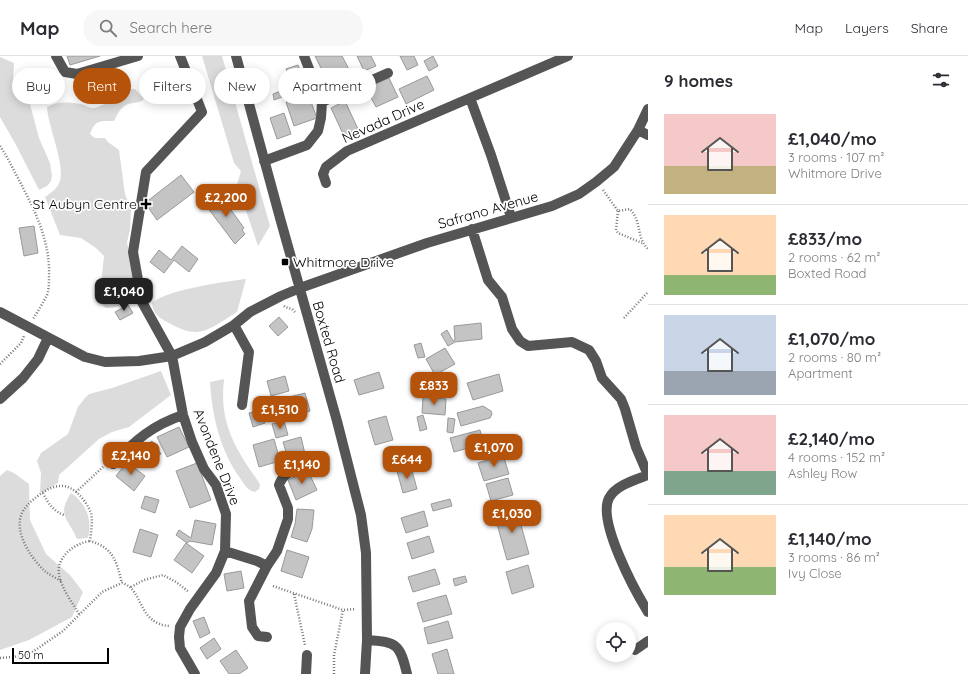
<!DOCTYPE html>
<html lang="en">
<head>
<meta charset="utf-8">
<style>
  :root { --surface:#fff; --page:#f7f7f7; --text:#2b2b33; --muted:#7c7c81; --line:#e1e1e2; --accent:#b45309 }
  body { margin:0; font-family:Quicksand,sans-serif; background:var(--page); color:var(--text); height:100vh; display:flex; flex-direction:column; font-size:15px; white-space:nowrap }
  * { box-sizing:border-box; margin:0 }
  p { font-size:13px; color:var(--muted) }
  .icon { flex:none; width:22px; height:22px; fill:none; stroke:currentColor; stroke-width:2; stroke-linecap:round; stroke-linejoin:round }
  .map { position:relative; flex:1; overflow:hidden }
  .sheet { display:flex; flex-direction:column; background:var(--surface); width:320px }
  .sheet>* { flex:none }
  .banner { position:absolute; left:12px; top:12px; width:380px; height:36px; display:flex; gap:8px }
  .fabs { position:absolute; left:596px; top:566px; display:grid; gap:8px }
  .fabs a { display:grid; place-items:center; width:40px; height:40px; border-radius:50%; background:var(--surface); box-shadow:0 2px 10px #0003; font-size:20px }
  .scale { position:absolute; left:12px; bottom:10px; width:97px; box-sizing:border-box; padding-left:4px; border:2px solid #000; border-top:0; font-size:11px; line-height:14px; white-space:nowrap; color:#000; -webkit-text-stroke:3px #fff; paint-order:stroke }
  .price { position:absolute; translate:-50% -34px; padding:0 9px; border-radius:8px; background:var(--accent); color:#fff; font-size:13px; line-height:26px; filter:drop-shadow(0 1px 2px #0008) }
  .price::after { content:''; position:absolute; left:50%; top:24px; width:12px; height:9px; margin-left:-6px; background:inherit; clip-path:polygon(0 0,100% 0,50% 100%) }
  .price.selected { background:#222; color:#fff }
  ul { padding:0; list-style:none }
  li { display:flex; align-items:center; gap:12px; height:100px; padding:0 16px }
  li+li { border-top:1px solid var(--line) }
  li span { display:grid; place-items:center; flex:none; width:112px; height:80px; border-radius:0px; color:#555 }
  li>.icon { margin-inline-start:auto }
  span .icon { width:48px; height:48px; fill:#fffc; stroke-width:1 }
  li b { font-size:17px }
  h2 { display:flex; justify-content:space-between; align-items:center; height:48px; padding:0 16px; font-size:17px }
  .pill { padding:0 14px; border-radius:18px; background:var(--surface); box-shadow:0 2px 10px #0003; font-size:14px; line-height:36px }
  .pill.selected { background:var(--accent); color:#fff }
  header { display:flex; align-items:center; gap:24px; box-sizing:border-box; height:56px; padding:0 20px; background:var(--surface); border-bottom:1px solid var(--line) }
  header strong { font-size:19px }
  nav { display:flex; gap:22px; margin-inline-start:auto; font-size:14px }
  .search { width:280px; height:36px; background:var(--page); display:flex; align-items:center; gap:10px; box-sizing:border-box; padding:0 14px; border-radius:22px; color:var(--muted); font-size:15px }
  main { display:flex; flex:1; min-height:0 }
  .map>svg:first-child { display:block }
  .green { fill:#dcdcdc }
  .building { fill:#c4c4c4; stroke:#999 }
  .lines { fill:none; stroke-linecap:round; stroke-linejoin:round }
  .path { stroke:#777; stroke-width:2.5; stroke-dasharray:1 2; stroke-linecap:butt }
  .minor { stroke:#555; stroke-width:10 }
  .poi-dot { fill:#000; stroke:#fff; stroke-width:1.5 }
  .labels { text-anchor:middle; dominant-baseline:central; stroke-width:3.5; stroke-linejoin:round; paint-order:stroke }
  .street-label { font-size:14px; fill:#000; stroke:#fff }
  .poi-label { font-size:14px; fill:#000; stroke:#fff; text-anchor:end }
</style>
</head>
<body>
<header>
<strong>Map</strong>
<div class="search"><svg class="icon" aria-label="search" viewBox="0 0 24 24"><circle cx="10" cy="10" r="6"/><path d="M15 15l6 6"/></svg>Search here</div>
<nav><a>Map</a><a>Layers</a><a>Share</a></nav>
</header>
<main>
<div class="map">
<svg width="648" height="618" viewBox="0 0 648 618">
  <rect width="100%" height="100%" fill="#fff"/>
  <path class="green" d="M202 0H222L270 170 258 190 237 128 241 115 234 107Z
    M0 1 14 7 13 25 21 41 30 48 39 82 50 107 52 120 51 125 47 130 39 134 16 89 0 61Z
    M129 33H135L144 43C139 48 132 46 126 49 120 52 117 59 114 65 101 65 95 63 90 78L95 82H105L108 86 119 94 125 138 131 154 130 174 127 186 137 236C132 247 118 252 106 252L99 246 104 200 96 192 81 182 60 179 45 141C51 137 58 132 60 125 65 107 48 71 47 51 57 45 69 46 81 48 85 49 89 52 93 52 103 52 118 37 129 33Z
    M246 223 237 256C209 273 200 285 169 267 159 262 153 258 152 247 169 233 223 226 246 223Z
    M161 315 171 339 129 371 112 376 99 383 59 419 58 427C52 430 46 436 40 437L41 417 37 405 41 397 68 378 78 351 85 342 89 338 112 332Z
    M224 323C219 366 234 391 258 425L260 429 259 433 255 436C248 435 244 428 240 422 220 394 212 360 210 326Z
    M7 414 14 417 29 428 30 464 46 498 70 519 83 536 72 561 29 584 0 594V420Z
    M71 437C86 447 93 464 88 482L77 483C69 463 56 460 71 437Z"/>
  <path class="building" d="M67 0H100L70 9Z
    M315 0H342L352 19 330 30Z
    M357 0H371L376 10 364 15Z
    M400 0H414L418 9 407 14Z
    M433 0 438 10 429 15 424 5Z
    M298 9 305 26 293 31 286 13Z
    M427 20 434 34 406 48 399 33Z
    M389 22 398 41 376 51 366 32Z
    M291 31 293 37 274 44 273 38Z
    M308 38 317 62 294 70 286 46Z
    M345 45 358 73 344 80 331 52Z
    M284 57 291 78 277 83 270 62Z
    M181 119 194 136 157 164 145 147Z
    M219 137 244 172 242 174 245 178 235 188 204 147Z
    M34 170 38 197 24 200 19 172Z
    M182 190 198 203 189 216 174 204 164 217 150 206 159 194 171 204Z
    M128 249 133 257 120 264 115 256Z
    M279 261 288 271 278 280 269 270Z
    M481 267 482 283 455 286 448 290 441 278 447 274 453 285 455 284 454 270Z
    M421 287 425 301 418 302 414 289Z
    M445 292 455 308 435 319 426 303Z
    M379 316 384 332 359 339 354 324Z
    M499 318 503 335 473 344 467 327Z
    M285 320 289 335 271 340 267 325Z
    M305 337 310 355 294 360 289 341Z
    M423 341 446 343 445 359 422 357Z
    M483 350 491 355 492 358 490 362 461 370 457 357Z
    M261 354 265 367 253 371 249 357Z
    M423 359 427 373 420 375 417 361Z
    M386 360 393 384 375 389 368 365Z
    M448 362 455 363 453 377 447 376Z
    M284 365 288 379 276 382 272 368Z
    M179 371 189 391 167 401 157 381Z
    M480 374 482 382 489 380 490 386 454 396 450 382Z
    M301 381 305 398 288 403 283 386Z
    M274 383 280 405 259 411 253 389Z
    M152 385 161 398 151 405 141 392Z
    M503 399 509 418 484 425 478 407Z
    M127 406 145 420 134 435 116 420Z
    M197 407 211 444 190 452 176 415Z
    M411 411 417 433 403 437 397 415Z
    M308 415 317 434 296 444 288 424Z
    M508 422 513 439 491 445 486 428Z
    M145 440 159 444 155 457 141 452Z
    M450 443 452 450 433 455 431 448Z
    M516 451 529 498 507 504 494 457Z
    M297 453 314 454 312 473 307 486 291 481 295 468Z
    M424 455 428 470 406 477 401 462Z
    M195 464 216 468 212 489 190 485 187 487 176 479 179 474 191 482Z
    M140 473 158 479 151 501 133 496Z
    M429 480 434 496 412 503 407 487Z
    M186 487 204 500 192 517 174 504Z
    M287 494 309 501 302 522 281 515Z
    M528 509 534 531 512 538 506 516Z
    M435 513 440 528 413 536 408 521Z
    M241 515 244 532 227 535 224 518Z
    M465 520 467 526 455 530 453 523Z
    M446 539 452 558 423 566 417 547Z
    M204 561 210 577 200 582 193 565Z
    M448 565 453 582 428 588 424 572Z
    M214 582 221 593 207 603 200 592Z
    M447 593 454 618H438L432 598Z
    M236 594 248 612 239 618H229L220 605Z"/>
  <g class="lines">
    <path class="path" d="M0 90 7 101C26 139 51 177 49 221 49 227 49 233 47 239 43 247 38 255 33 263
      M603 134 618 155 630 153C642 166 636 181 648 193
      M618 155 616 174 618 177 642 187
      M284 250 285 251 292 253 295 256
      M624 262 648 236
      M0 308 21 287 24 280
      M76 436 103 411
      M43 437C48 447 53 455 64 459
      M61 525C56 522 50 519 46 516 32 504 13 476 22 457 25 451 29 447 34 443 41 437 51 430 61 430 74 429 87 446 91 457 93 466 91 476 90 485 114 492 116 505 122 527
      M273 530 343 554
      M131 531 144 524 163 519 176 526 189 536
      M294 538 305 589
      M79 558C72 546 61 532 59 518 56 501 75 487 90 485
      M0 602 14 601 31 597 63 575 102 536 122 527C144 533 137 568 170 570
      M334 618V599L343 554 356 553"/>
    <path class="minor" d="M56 0 65 16 77 18 138 0
      M180 0 202 56 146 116 133 196 142 246 172 300 183 359 192 386 204 413 216 429 226 458 225 495 216 517 190 553 180 571 179 581 180 592 195 618
      M236 0 280 162 337 365 361 459 366 497 367 584 365 618
      M322 46 388 17
      M638 74 648 79
      M264 105 307 89 318 75 321 62 322 46 304 0
      M326 127 323 118 326 111 347 95 470 42
      M511 161 491 99 470 42 568 0
      M472 173 488 224 502 241 512 273 520 285 528 290 572 286 589 294 596 305 602 322 621 343 625 353 636 391 648 419
      M0 256 85 301 105 306 139 305 172 300 205 286 234 269 250 256 281 240 300 232 427 187 552 150 579 138 596 126 614 111 638 74 648 53
      M234 269 249 296 242 349
      M0 343 23 322 38 303 48 282
      M113 408C135 384 153 369 183 359
      M648 419C635 424 616 429 609 442 597 465 635 535 648 556
      M225 495 257 505 267 510 277 495 288 463V452L279 429C284 415 294 415 307 411
      M267 581 258 580 252 571 249 545 267 510
      M367 584C397 586 400 588 407 618
      M635 594 648 585
      M306 618 307 599"/>
  </g>
  <g class="poi-dot">
    <path d="M144 142h4v4h4v4h-4v4h-4v-4h-4v-4h4z"/>
    <rect x="281" y="202" width="8" height="8" rx="2"/>
  </g>
  <g class="labels">
    <g class="street-label">
      <text transform="translate(383 65) rotate(-24)">Nevada Drive</text>
      <text transform="translate(488 154) rotate(-16)">Safrano Avenue</text>
      <text transform="translate(329 286) rotate(74)">Boxted Road</text>
      <text transform="translate(217 401) rotate(68)">Avondene Drive</text>
    </g>
    <g class="poi-label">
      <text x="137" y="148">St Aubyn Centre</text>
      <text x="293" y="206" text-anchor="start">Whitmore Drive</text>
    </g>
  </g>
</svg>
<div class="fabs">
<a><svg class="icon" aria-label="locate" viewBox="0 0 24 24"><circle cx="12" cy="12" r="6"/><path d="M12 2v4M12 18v4M2 12h4M18 12h4"/></svg></a>
</div>
<div class="scale">50 m</div>
<b class="price" style="left:226px;top:162px">£2,200</b>
<b class="price selected" style="left:124px;top:256px">£1,040</b>
<b class="price" style="left:434px;top:350px">£833</b>
<b class="price" style="left:280px;top:374px">£1,510</b>
<b class="price" style="left:494px;top:412px">£1,070</b>
<b class="price" style="left:131px;top:420px">£2,140</b>
<b class="price" style="left:407px;top:424px">£644</b>
<b class="price" style="left:302px;top:429px">£1,140</b>
<b class="price" style="left:512px;top:478px">£1,030</b>
<div class="banner">
<a class="pill">Buy</a>
<a class="pill selected">Rent</a>
<a class="pill">Filters</a>
<a class="pill">New</a>
<a class="pill">Apartment</a>
</div>
</div>
<section class="sheet">
<h2>9 homes<svg class="icon" aria-label="filters" viewBox="0 0 24 24"><path d="M4 7h16M4 17h16"/><circle cx="9" cy="7" r="2"/><circle cx="15" cy="17" r="2"/></svg></h2>
<ul>
<li><span style="background:linear-gradient(#f6c9c9 65%,#c2b280 0)"><svg class="icon" aria-label="home" viewBox="0 0 24 24"><path d="M3 11l9-7 9 7M6 9v11h12V9"/></svg></span><div><b>£1,040/mo</b><p>3 rooms · 107 m²</p><p>Whitmore Drive</p></div></li>
<li><span style="background:linear-gradient(#ffd9b3 75%,#8fb573 0)"><svg class="icon" aria-label="home" viewBox="0 0 24 24"><path d="M3 11l9-7 9 7M6 9v11h12V9"/></svg></span><div><b>£833/mo</b><p>2 rooms · 62 m²</p><p>Boxted Road</p></div></li>
<li><span style="background:linear-gradient(#c9d6e8 70%,#9aa5b1 0)"><svg class="icon" aria-label="home" viewBox="0 0 24 24"><path d="M3 11l9-7 9 7M6 9v11h12V9"/></svg></span><div><b>£1,070/mo</b><p>2 rooms · 80 m²</p><p>Apartment</p></div></li>
<li><span style="background:linear-gradient(#f6c9c9 70%,#7fa58c 0)"><svg class="icon" aria-label="home" viewBox="0 0 24 24"><path d="M3 11l9-7 9 7M6 9v11h12V9"/></svg></span><div><b>£2,140/mo</b><p>4 rooms · 152 m²</p><p>Ashley Row</p></div></li>
<li><span style="background:linear-gradient(#ffd9b3 65%,#8fb573 0)"><svg class="icon" aria-label="home" viewBox="0 0 24 24"><path d="M3 11l9-7 9 7M6 9v11h12V9"/></svg></span><div><b>£1,140/mo</b><p>3 rooms · 86 m²</p><p>Ivy Close</p></div></li>
</ul>
</section>
</main>
</body>
</html>
